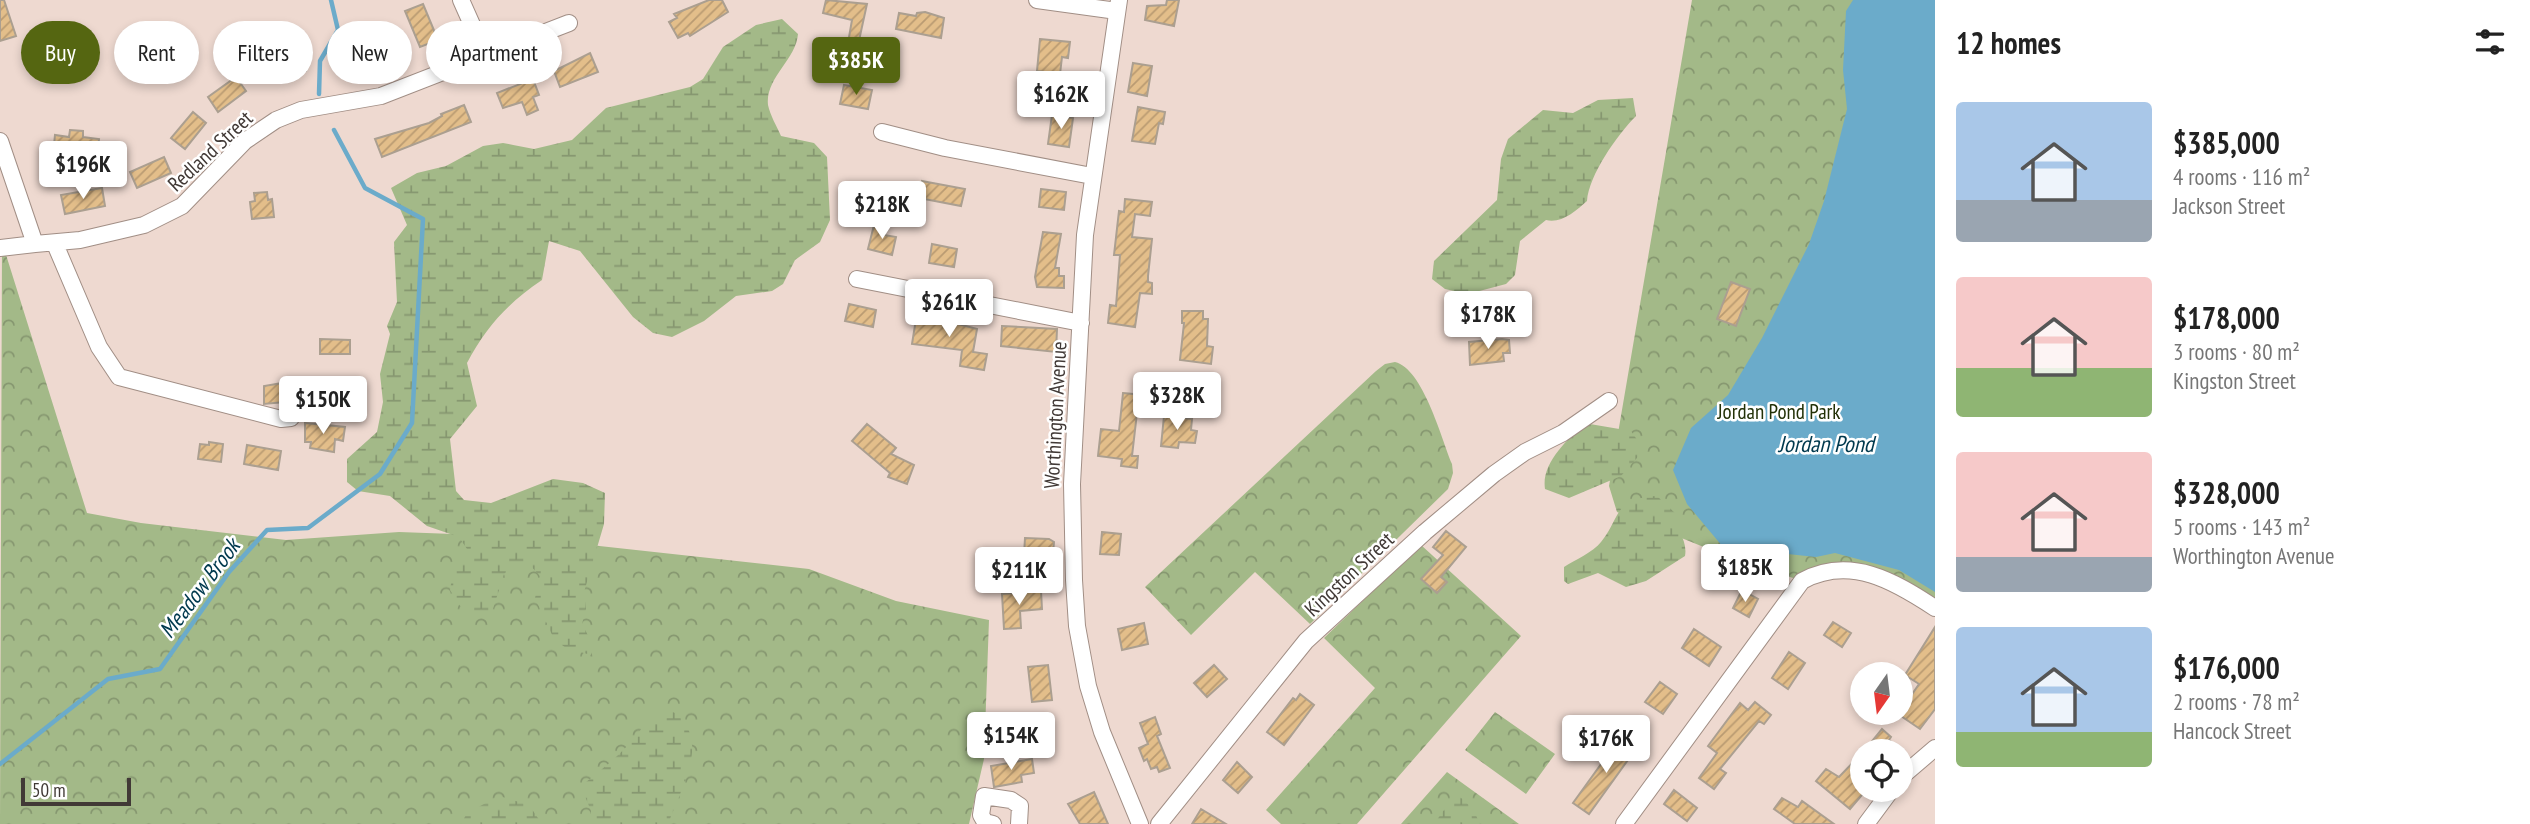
<!DOCTYPE html>
<html lang="en">
<head>
<meta charset="utf-8">
<style>
  :root { --surface:#fff; --page:#f6f6f6; --text:#222; --muted:#767676; --accent:#561 }
  body { margin:0; font-family:"PT Sans Narrow",sans-serif; background:var(--page); color:var(--text); height:100vh; display:flex; flex-direction:column; font-size:26px; white-space:nowrap }
  * { box-sizing:border-box; margin:0 }
  p { font-size:23px; color:var(--muted) }
  .icon { flex:none; width:38px; height:38px; fill:none; stroke:currentColor; stroke-width:2; stroke-linecap:round; stroke-linejoin:round }
  .map { position:relative; flex:1; overflow:hidden }
  .panel { display:flex; flex-direction:column; background:var(--surface); width:595px }
  .panel>* { flex:none }
  .guide { position:absolute; left:21px; top:21px; width:665px; height:63px; display:flex; gap:14px }
  .needle { width:46px; rotate:194deg }
  .fabs { position:absolute; left:1850px; top:662px; display:grid; gap:14px }
  .fabs a { display:grid; place-items:center; width:63px; height:63px; border-radius:50%; background:var(--surface); box-shadow:0 4px 10px #0003; font-size:35px }
  .scale { position:absolute; left:21px; bottom:18px; width:110px; box-sizing:border-box; padding-left:7px; border:4px solid #413936; border-top:0; font-size:19px; line-height:24px; white-space:nowrap; color:#413936; -webkit-text-stroke:5px #fff; paint-order:stroke }
  .price { position:absolute; translate:-50% -60px; padding:0 16px; border-radius:7px; background:#fff; color:#222; font-size:23px; line-height:46px; filter:drop-shadow(0 2px 4px #0008) }
  .price::after { content:''; position:absolute; left:50%; top:42px; width:21px; height:16px; margin-left:-10px; background:inherit; clip-path:polygon(0 0,100% 0,50% 100%) }
  .price.on { background:var(--accent); color:#fff }
  ul { padding:0; list-style:none }
  li { display:flex; align-items:center; gap:21px; height:175px; padding:0 21px }
  li span { display:grid; place-items:center; flex:none; width:196px; height:140px; border-radius:7px; color:#555 }
  li>.icon { margin-inline-start:auto }
  span .icon { width:84px; height:84px; fill:#fffc; stroke-width:1 }
  li b { font-size:30px }
  h2 { display:flex; justify-content:space-between; align-items:center; height:84px; padding:0 21px; font-size:30px }
  .pill { padding:0 24px; border-radius:32px; background:var(--surface); box-shadow:0 4px 10px #0003; font-size:24px; line-height:63px }
  .pill.on { background:var(--accent); color:#fff }
  main { display:flex; flex:1; min-height:0 }
  .map>svg:first-child { display:block }
  .forest { fill:url(#forest-crowns) }
  .wetland { fill:url(#wetland-marsh) }
  .water { fill:#6babca }
  .lines { fill:none; stroke-linecap:round; stroke-linejoin:round }
  .stream { stroke:#6babca; stroke-width:4.5 }
  .building { fill:url(#building-hatch); stroke:#ab9f90; stroke-width:2 }
  .minor-casing { stroke:#a18e85; stroke-width:18 }
  .minor { stroke:#fff; stroke-width:16 }
  .labels { text-anchor:middle; dominant-baseline:central; stroke-width:5; stroke-linejoin:round; paint-order:stroke }
  .street-label { font-size:21px; fill:#413936; stroke:#fff }
  .park-label { font-size:21px; fill:#223107; stroke:#fff }
  .water-label { font-size:23px; font-style:italic; fill:#00394e; stroke:#fff }
</style>
</head>
<body>
<main>
<div class="map">
<svg width="1935" height="824" viewBox="0 0 1935 824">
  <defs>
    <pattern id="forest-crowns" width="20" height="18" patternUnits="userSpaceOnUse" patternTransform="scale(1.75)"><rect width="20" height="18" fill="#a3b988"/><path d="M2 6a3 3 0 1 1 6 0M12 15a3 3 0 1 1 6 0" fill="none" stroke="#869770"/></pattern>
    <pattern id="wetland-marsh" width="20" height="14" patternUnits="userSpaceOnUse" patternTransform="scale(1.75)"><rect width="20" height="14" fill="#a3b988"/><path d="M1 5h8M5 5V1M11 12h8M15 12V8" fill="none" stroke="#869770"/></pattern>
    <pattern id="building-hatch" width="6" height="6" patternUnits="userSpaceOnUse" patternTransform="scale(1.75)"><rect width="6" height="6" fill="#e3be8a"/><path d="M-1 1l2-2M0 6l6-6M5 7l2-2" fill="none" stroke="#ba9b72"/></pattern>
  </defs>
  <rect width="100%" height="100%" fill="#eed9d0"/>
  <path class="forest" d="M1692 0H1935V608L1876 575 1802 581 1726 556 1617 512 1609 486Z
    M2 242 87 513 141 523 286 540 399 532 508 536 809 569 896 601 989 620 984 759 969 824H0Z
    M1395 362C1423 369 1441 437 1452 464L1453 473 1448 489 1310 624 1255 572 1191 635 1145 587 1376 371 1385 364Z
    M1421 545 1521 636 1357 824H1281L1266 810 1375 688 1324 638Z
    M1495 712 1555 754 1526 794 1465 750Z
    M1447 772 1519 824H1401Z"/>
  <path class="wetland" d="M782 19 798 34C796 60 765 78 768 105 770 115 777 127 781 136L814 143 827 157 830 220 820 242 795 260 783 284 772 291 736 296 704 321 672 337 653 333 633 317 580 251 549 241 542 280C508 303 486 327 467 363L477 406 450 439 456 491 464 500 491 503 553 479 583 483 605 493 604 524 584 592 586 609 582 624 593 645 591 655 566 648 554 639 535 598 540 576 528 563H517L504 574 492 612C465 621 464 611 450 590L453 572 467 549 459 537 427 526 390 496 358 491 347 482V459L377 432 383 402 380 374 390 334 387 326 397 302 394 242 407 225 391 188 417 173 446 166 483 146 503 143 534 149 572 140 606 108 690 87 703 79 723 47 756 25Z
    M1633 98 1636 116C1617 135 1589 175 1587 201 1576 211 1561 224 1546 220L1520 241 1515 275 1506 284 1468 294 1445 289 1432 279 1434 261 1497 200 1501 159 1508 139 1543 110 1573 113 1598 100Z
    M1584 423 1631 431 1644 450 1621 476 1569 498 1545 489C1541 463 1567 441 1584 423Z
    M1657 496 1676 514C1675 530 1688 539 1685 556L1646 581 1626 587 1598 573 1568 584 1564 581V567C1575 560 1593 552 1601 542 1622 516 1612 499 1657 496Z
    M669 709C714 736 682 786 668 824H589L591 811 581 786C610 763 636 743 653 710Z
    M1456 793 1473 809 1480 824H1434Z
    M499 796 529 805 542 824H461L467 813Z"/>
  <path class="water" d="M1853 0H1935V592L1899 570 1835 553 1816 557 1723 547 1687 504 1673 470 1691 428 1728 395 1762 338 1809 244 1824 201 1847 109 1843 70 1846 11Z"/>
  <g class="lines">
    <path class="stream" d="M319 94 320 61 338 30 331 0
      M0 764 108 679 160 669 229 572 267 530 308 528 380 474 412 423 423 219 365 188 334 130"/>
  </g>
  <path class="building" d="M0 0H4L16 36 0 41Z
    M709 0H722L728 12 690 36 688 33 678 38 669 22 677 18 674 14Z
    M826 0 867 4 858 45 848 43 852 20 823 13Z
    M1167 0H1179L1174 26 1145 20 1147 6 1166 5Z
    M423 4 438 40 420 47 405 11Z
    M925 12 944 18 941 38 896 29 899 13 916 16 917 13Z
    M1040 39 1070 42 1068 58 1062 57 1060 74 1037 71Z
    M275 49 308 52 306 71 273 68Z
    M590 53 598 72 560 87 554 71Z
    M1133 63 1152 66 1147 96 1128 92Z
    M236 77 246 91 218 112 208 97Z
    M533 79 539 95 533 97 538 110 527 115 522 102 503 108 497 93Z
    M844 85 872 90 868 109 840 104Z
    M464 105 471 122 382 157 375 139 429 123 442 116 441 114Z
    M1138 107 1165 112 1163 124 1159 123 1155 144 1132 141Z
    M193 112 206 123 185 149 171 138Z
    M1052 115 1073 118 1069 147 1048 144Z
    M70 130 83 131V137L99 139 97 158 53 155 55 135 69 137Z
    M164 157 171 173 137 188 130 172Z
    M922 181 965 189 961 206 919 198Z
    M102 188 105 206 65 214 61 195Z
    M1041 189 1066 192 1064 210 1039 207Z
    M267 192 268 200 272 199 274 217 252 219 250 202 255 201 254 193Z
    M1125 199 1152 202 1150 216 1135 214 1132 237 1152 239 1148 276V282L1152 283V294L1140 293 1135 327 1108 323 1110 305 1116 306 1120 255H1114L1119 211 1124 212Z
    M874 225 885 228 884 235 896 237 892 255 868 249Z
    M1043 232 1061 234 1055 268H1059V276H1064V288L1037 287 1035 277Z
    M932 244 957 249 954 267 929 263Z
    M1731 282 1750 289 1736 326 1717 319Z
    M849 304 876 310 873 327 845 321Z
    M1182 311H1203V319H1208L1207 346 1213 347 1211 364 1180 360 1184 323H1182Z
    M917 313 977 329 973 352 987 354 984 370 960 366 962 350 912 344Z
    M1002 326 1057 329 1056 352 1001 346Z
    M320 339 350 340V354H320Z
    M1502 339 1509 340 1510 353H1503L1504 361 1470 365 1469 342Z
    M288 382V385L294 384 295 401 264 404V386Z
    M1123 393 1143 395 1141 414 1137 413 1132 456H1138L1137 468 1121 466 1122 459 1098 456 1101 429 1119 431Z
    M1164 416 1192 419 1191 430 1197 431 1195 443 1179 442 1178 448 1161 446Z
    M305 423 345 427 343 441 335 439 334 452 310 448 311 442H305Z
    M867 424 896 448 891 454 914 465 907 484 888 477 890 473 852 441Z
    M209 442 223 444 221 462 198 459 200 444 209 445Z
    M247 445 281 451 278 470 244 464Z
    M1446 531 1466 547 1441 577 1447 582 1437 593 1421 579 1443 555 1433 547Z
    M1102 532 1121 534 1119 555 1100 554Z
    M1025 538 1049 539 1054 542 1053 553H1048V556L1024 555Z
    M1742 590 1758 599 1749 617 1733 608Z
    M1041 591 1042 609 1020 611 1021 628 1004 629 1002 594Z
    M1833 622 1851 633 1842 647 1824 635Z
    M1144 623 1148 644 1122 650 1118 629Z
    M1935 627V709L1920 729 1901 716 1905 711 1902 709 1919 684 1905 675Z
    M1694 629 1721 647 1709 666 1682 648Z
    M1789 652 1805 663 1788 689 1772 678Z
    M1048 665 1052 700 1032 702 1028 667Z
    M1214 665 1227 679 1207 697 1194 683Z
    M1660 682 1677 694 1663 714 1645 702Z
    M1300 694 1314 705 1284 745 1267 732 1293 698 1296 700Z
    M1755 702 1771 715 1764 724 1759 721 1720 769 1726 773 1714 789 1699 778 1717 753 1708 746 1740 703 1748 710Z
    M1155 717 1161 734 1157 736 1170 768 1159 772 1157 767 1151 769 1147 759 1144 761 1139 748 1148 744 1140 723Z
    M1882 729 1891 737 1889 740 1902 751H1864Z
    M1622 735 1638 746 1589 814 1573 803Z
    M1862 753V795L1850 809 1816 781 1826 769 1839 777Z
    M1032 759 1034 773 1021 775 1022 782 994 787 991 766Z
    M1237 762 1252 777 1238 793 1223 780Z
    M1674 790 1697 808 1687 821 1664 804Z
    M1094 792 1108 824H1080L1068 804Z
    M1782 798 1798 807 1802 801 1834 824H1795L1774 809Z
    M1201 809 1226 824H1192Z"/>
  <g class="lines">
    <g class="minor-casing">
      <path id="minor" d="M461 0 485 54
        M1037 0 1117 11
        M1119 0 1085 235 1072 484 1074 580 1077 626 1088 686 1102 732 1140 824
        M882 132 945 148 1092 176
        M0 141 35 244 0 248
        M35 244 80 240 144 225 182 206 245 141 276 120 301 110 381 96 569 23
        M55 244 99 347 119 377 281 419 291 418
        M857 279 1081 323
        M1900 778 1935 748
        M993 824 985 822 981 815 984 796 1011 800 1020 806 1019 824
        M1159 824 1306 641 1425 532 1494 474 1525 452 1563 433 1609 401
        M1624 824 1802 581C1850 555 1894 581 1935 608
        M1866 824 1892 789"/>
    </g>
    <use href="#minor" class="minor"/>
  </g>
  <g class="labels">
    <g class="street-label">
      <text transform="translate(210 151) rotate(-43)">Redland Street</text>
      <text transform="translate(1055 415) rotate(-87)">Worthington Avenue</text>
      <text transform="translate(1349 574) rotate(-43)">Kingston Street</text>
    </g>
    <g class="park-label">
      <text x="1779" y="411">Jordan Pond Park</text>
    </g>
    <g class="water-label">
      <text x="1826" y="443">Jordan Pond</text>
      <text transform="translate(199 588) rotate(-53)">Meadow Brook</text>
    </g>
  </g>
</svg>
<div class="fabs">
<a><svg class="needle" viewBox="-14 -14 28 28"><path d="M0-13l5 13h-10z" fill="#e53935"/><path d="M0 13l5-13h-10z" fill="#767676"/></svg></a>
<a><svg class="icon" aria-label="locate" viewBox="0 0 24 24"><circle cx="12" cy="12" r="6"/><path d="M12 2v4M12 18v4M2 12h4M18 12h4"/></svg></a>
</div>
<div class="scale">50 m</div>
<b class="price on" style="left:856px;top:97px">$385K</b>
<b class="price" style="left:1061px;top:131px">$162K</b>
<b class="price" style="left:83px;top:201px">$196K</b>
<b class="price" style="left:882px;top:241px">$218K</b>
<b class="price" style="left:949px;top:339px">$261K</b>
<b class="price" style="left:1488px;top:351px">$178K</b>
<b class="price" style="left:1177px;top:432px">$328K</b>
<b class="price" style="left:323px;top:436px">$150K</b>
<b class="price" style="left:1745px;top:604px">$185K</b>
<b class="price" style="left:1019px;top:607px">$211K</b>
<b class="price" style="left:1011px;top:772px">$154K</b>
<b class="price" style="left:1606px;top:775px">$176K</b>
<div class="guide">
<a class="pill on">Buy</a>
<a class="pill">Rent</a>
<a class="pill">Filters</a>
<a class="pill">New</a>
<a class="pill">Apartment</a>
</div>
</div>
<section class="panel">
<h2>12 homes<svg class="icon" aria-label="filters" viewBox="0 0 24 24"><path d="M4 7h16M4 17h16"/><circle cx="9" cy="7" r="2"/><circle cx="15" cy="17" r="2"/></svg></h2>
<ul>
<li><span style="background:linear-gradient(#a9c7e8 70%,#9aa5b1 0)"><svg class="icon" aria-label="home" viewBox="0 0 24 24"><path d="M3 11l9-7 9 7M6 9v11h12V9"/></svg></span><div><b>$385,000</b><p>4 rooms · 116 m²</p><p>Jackson Street</p></div></li>
<li><span style="background:linear-gradient(#f6c9c9 65%,#8fb573 0)"><svg class="icon" aria-label="home" viewBox="0 0 24 24"><path d="M3 11l9-7 9 7M6 9v11h12V9"/></svg></span><div><b>$178,000</b><p>3 rooms · 80 m²</p><p>Kingston Street</p></div></li>
<li><span style="background:linear-gradient(#f6c9c9 75%,#9aa5b1 0)"><svg class="icon" aria-label="home" viewBox="0 0 24 24"><path d="M3 11l9-7 9 7M6 9v11h12V9"/></svg></span><div><b>$328,000</b><p>5 rooms · 143 m²</p><p>Worthington Avenue</p></div></li>
<li><span style="background:linear-gradient(#a9c7e8 75%,#8fb573 0)"><svg class="icon" aria-label="home" viewBox="0 0 24 24"><path d="M3 11l9-7 9 7M6 9v11h12V9"/></svg></span><div><b>$176,000</b><p>2 rooms · 78 m²</p><p>Hancock Street</p></div></li>
</ul>
</section>
</main>
</body>
</html>
